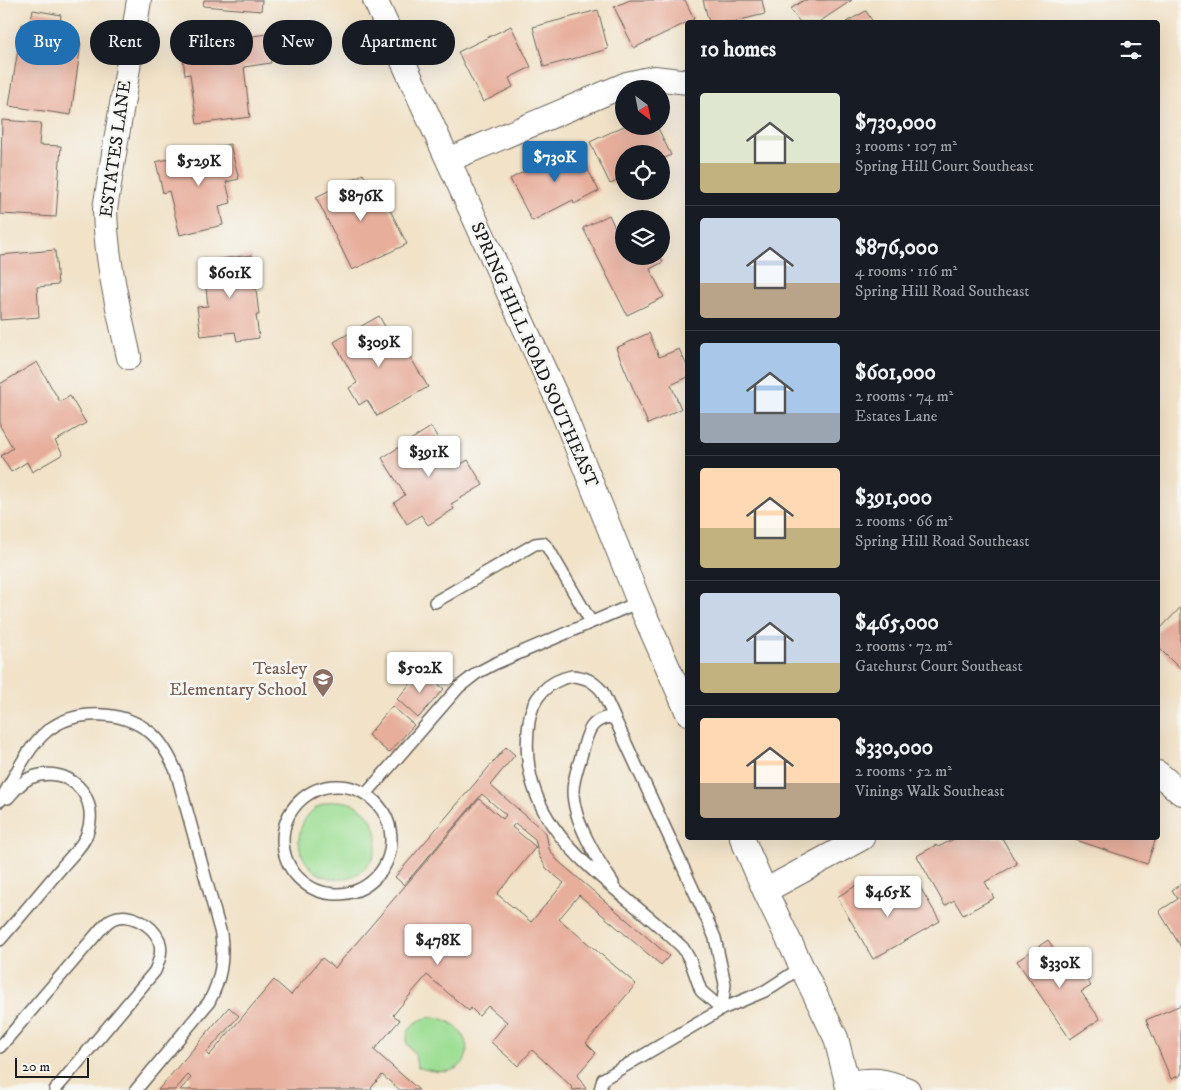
<!DOCTYPE html>
<html lang="en">
<head>
<meta charset="utf-8">
<style>
  :root { --surface:#171b24; --page:#20242c; --text:#f1f3f6; --muted:#9ea1a6; --line:#363941; --accent:#1f6fb2 }
  body { margin:0; font-family:"IM FELL DW Pica",serif; background:var(--page); color:var(--text); height:100vh; display:flex; flex-direction:column; font-size:19px; white-space:nowrap }
  * { box-sizing:border-box; margin:0 }
  p { font-size:16px; color:var(--muted) }
  .icon { flex:none; width:28px; height:28px; fill:none; stroke:currentColor; stroke-width:2; stroke-linecap:round; stroke-linejoin:round }
  .map { position:relative; flex:1; overflow:hidden }
  .details { position:absolute; left:685px; top:20px; width:475px; height:820px; display:flex; flex-direction:column; background:var(--surface); border-radius:5px; box-shadow:0 5px 20px #0002 }
  .details>* { flex:none }
  .hud { position:absolute; left:15px; top:20px; width:475px; height:45px; display:flex; gap:10px }
  .needle { width:32px; rotate:148deg }
  .controls { position:absolute; left:615px; top:80px; display:grid; gap:10px }
  .controls a { display:grid; place-items:center; width:55px; height:55px; border-radius:50%; background:var(--surface); box-shadow:0 5px 20px #0002; font-size:25px }
  .scale { position:absolute; left:15px; bottom:12px; width:74px; box-sizing:border-box; padding-left:5px; border:2px solid #1c1c1c; border-top:0; font-size:14px; line-height:18px; white-space:nowrap; color:#1c1c1c; -webkit-text-stroke:4px #f6f6f2; paint-order:stroke }
  .price { position:absolute; translate:-50% -42px; padding:0 11px; border-radius:5px; background:#fff; color:#222; font-size:16px; line-height:32px; filter:drop-shadow(0 1px 2px #0008) }
  .price::after { content:''; position:absolute; left:50%; top:30px; width:15px; height:11px; margin-left:-8px; background:inherit; clip-path:polygon(0 0,100% 0,50% 100%) }
  .price.on { background:var(--accent); color:#fff }
  ul { padding:0; list-style:none }
  li { display:flex; align-items:center; gap:15px; height:125px; padding:0 15px }
  li+li { border-top:1px solid var(--line) }
  li span { display:grid; place-items:center; flex:none; width:140px; height:100px; border-radius:5px; color:#555 }
  li>.icon { margin-inline-start:auto }
  span .icon { width:60px; height:60px; fill:#fffc; stroke-width:1 }
  li b { font-size:21px }
  h2 { display:flex; justify-content:space-between; align-items:center; height:60px; padding:0 15px; font-size:21px }
  .chip { padding:0 18px; border-radius:22px; background:var(--surface); box-shadow:0 5px 20px #0002; font-size:18px; line-height:45px }
  .chip.on { background:var(--accent); color:#fff }
  .map>svg:first-child { display:block }
  .green { fill:#9ede94; stroke:#5d7d58 }
  .building { fill:#e7ae9c; fill-rule:evenodd }
  .lines { fill:none; stroke-linecap:round; stroke-linejoin:round }
  .lane-casing { stroke:#676158; stroke-width:14 }
  .street-casing { stroke:#676158; stroke-width:26 }
  .lane { stroke:#fff; stroke-width:11 }
  .street { stroke:#fff; stroke-width:24 }
  .labels { text-anchor:middle; dominant-baseline:central; stroke-width:5; stroke-linejoin:round; paint-order:stroke }
  .street-label { font-size:18px; fill:#1c1c1c; stroke:#f6f6f2 }
  .education-label { font-size:18px; fill:#785e54; stroke:#f6f6f2; text-anchor:end }
</style>
</head>
<body>
<div class="map">
<svg width="1181" height="1090" viewBox="0 0 1181 1090">
  <rect width="100%" height="100%" fill="#f6f6f2"/>
  <filter id="ink" filterUnits="userSpaceOnUse"><feTurbulence type="fractalNoise" baseFrequency=".02" numOctaves="2"/><feDisplacementMap in="SourceGraphic" scale="10" xChannelSelector="R" yChannelSelector="G"/><feConvolveMatrix kernelMatrix="1 2 1 2 8 2 1 2 1" color-interpolation-filters="sRGB"/></filter>
  <filter id="wash" filterUnits="userSpaceOnUse"><feTurbulence type="fractalNoise" baseFrequency=".0096" numOctaves="4" result="noise"/><feDisplacementMap in="SourceGraphic" scale="20" xChannelSelector="R" yChannelSelector="G"/><feGaussianBlur stdDeviation="1.12" result="paint"/><feColorMatrix in="noise" values="0 0 0 0 0 0 0 0 0 0 0 0 0 0 0 0 0 1.4 0 .05"/><feComposite in="paint" operator="in"/></filter>
  <g filter="url(#wash)">
    <rect width="100%" height="100%" fill="#f1e2c8"/>
    <path class="green" d="M299 840a39 39 0 1 1 78 0a39 39 0 1 1-78 0Z
      M432 1017C476 1019 486 1090 417 1067L415 1054 407 1044C405 1028 417 1019 432 1017Z"/>
    <g id="blocks">
      <path class="building" d="M204 0H262L261 11 203 6Z
        M630 0H685L694 19 634 48 614 7Z
        M703 0H762L765 14 736 21V22H709Z
        M804 0H852L819 22H800L790 9Z
        M33 10 61 15 58 40 81 43 71 115 9 106 22 24 30 25Z
        M598 10 608 49 544 67 533 27Z
        M866 11 873 22H846Z
        M511 26 531 67 509 78 513 87 483 102 458 52Z
        M267 34 271 63 244 67 250 117 197 124 190 74 185 75 182 48 218 43V41Z
        M2 120 41 123 39 145 61 146 56 217 0 214Z
        M624 126H657L671 155 661 160V154H624V178L610 184 590 142Z
        M230 144 239 179 226 182 231 203 219 206 223 225 180 235 169 191 163 193 156 162Z
        M575 145 599 191 574 204 573 200 532 221 510 179Z
        M363 174 371 189 378 186 407 244 352 270 316 197Z
        M609 215 617 232 624 229V256H660L663 262 650 269 664 297 627 315 583 228Z
        M55 250 58 285 37 287 39 317 0 320V255Z
        M252 255 259 315H256L259 338 237 341 235 332 201 336 197 307 208 306 203 261Z
        M379 316 403 358 409 355 428 387 377 416 367 400 359 405 349 388 357 383 334 342Z
        M649 333 659 357 679 349 688 368V377L671 385 681 409 648 424 616 348Z
        M37 362 60 402 70 396 86 423 55 441 63 454 32 472 27 462 11 472 1 456 13 448 0 426V384Z
        M431 427 456 467 468 460 483 485 451 504 454 509 428 525 421 515 407 524 394 503 405 495 382 458Z
        M1181 607V670L1158 647V631Z
        M422 670 444 689 418 718 397 699Z
        M392 706 414 725 389 753 368 735Z
        M506 747 515 755 490 785 546 833 549 849 557 860 669 956 661 965 579 895 559 919 636 984 586 1043 596 1053 577 1075 586 1089 573 1090 571 1086 532 1050 518 1066 491 1042 507 1022 488 1006 479 1016 471 1008 469 1011 427 975 393 1015 400 1020 374 1050 419 1090H400L382 1075 371 1088 373 1090H180L191 1078 188 1075 175 1090H158L229 1007 239 1016 206 1053 209 1056 274 980 291 995 322 958 335 968 479 799 503 819 506 815 482 794 404 885 395 877ZM515 823 535 839 539 856 547 869 564 883 531 922 497 894 536 847 512 827Z
        M956 838H1002L1017 864 985 882 994 898 963 915 954 900 945 906 917 856 936 845 938 847Z
        M1070 838H1156L1147 864Z
        M917 882 940 921 873 959 837 897 859 884 873 908Z
        M1181 884V947L1159 911 1178 899 1172 890Z
        M1048 940 1070 972 1078 967 1091 986 1081 992 1100 1019 1070 1039 1017 961Z
        M1181 1005V1075L1171 1079 1146 1020Z"/>
    </g>
  </g>
  <g filter="url(#ink)">
    <use href="#blocks" fill-opacity="0" stroke="#676158" stroke-width="1"/>
    <g class="lines">
      <g class="lane-casing">
        <path id="lane" d="M435 602 535 544 543 543 548 548 591 622
          M572 676C586 677 593 681 602 691L706 917 715 938 725 984 722 1009 701 991 690 960 683 948C616 881 512 835 529 722 532 697 548 681 572 676Z
          M283 840a54 54 0 1 1 108 0a54 54 0 1 1-108 0Z
          M366 794 459 687 477 673 494 664 639 602
          M0 801C14 778 26 749 47 731 76 708 123 710 151 733 163 743 170 757 176 771L221 934C224 960 221 979 209 1002L136 1090
          M613 883C597 859 573 821 573 791 573 778 580 762 583 749 588 732 590 720 610 717L616 721
          M0 940C21 916 41 892 62 867 70 857 83 846 87 834 101 796 68 763 30 778 21 782 14 791 8 798
          M0 1047 100 930C103 927 107 922 112 919 128 911 152 924 159 940 163 951 159 961 155 971L55 1090
          M600 1090 603 1079 722 1009 765 991 802 967"/>
      </g>
      <g class="street-casing">
        <path id="street" d="M375 0 560 405 639 602 688 713
          M448 160 627 84 654 78 688 82
          M129 357C118 308 106 259 105 209L139 0
          M1158 773 1181 793
          M742 838 765 891 836 1038 849 1090
          M765 891 862 838
          M847 1083C874 1079 883 1079 908 1090"/>
      </g>
      <use href="#lane" class="lane"/>
      <use href="#street" class="street"/>
    </g>
  </g>
  <defs>
    <g id="school-pin" transform="scale(1.125)"><path d="M0 17L-7.5 6A9.5 9.5 0 1 1 7.5 6Z" fill="#8d6e63" stroke="#f6f6f2"/><path d="M0-5L7-2L0 1L-7-2ZM-4 1L0 2.5L4 1V4Q0 6-4 4Z" fill="#fff"/></g>
  </defs>
  <g fill-rule="evenodd">
    <use href="#school-pin" x="323" y="679"/>
  </g>
  <g class="labels">
    <g class="street-label">
      <text transform="translate(116 149) rotate(-82)">ESTATES LANE</text>
      <text transform="translate(534 355) rotate(66)">SPRING HILL ROAD SOUTHEAST</text>
    </g>
    <g class="education-label">
      <text x="307" y="669">Teasley<tspan x="307" dy="21">Elementary School</tspan></text>
    </g>
  </g>
</svg>
<div class="controls">
<a><svg class="needle" viewBox="-14 -14 28 28"><path d="M0-13l5 13h-10z" fill="#e53935"/><path d="M0 13l5-13h-10z" fill="#9ea1a6"/></svg></a>
<a><svg class="icon" aria-label="locate" viewBox="0 0 24 24"><circle cx="12" cy="12" r="6"/><path d="M12 2v4M12 18v4M2 12h4M18 12h4"/></svg></a>
<a><svg class="icon" aria-label="layers" viewBox="0 0 24 24"><path d="M12 4l9 5-9 5-9-5zM3 14l9 5 9-5"/></svg></a>
</div>
<div class="scale">20 m</div>
<b class="price on" style="left:555px;top:183px">$730K</b>
<b class="price" style="left:199px;top:187px">$529K</b>
<b class="price" style="left:361px;top:222px">$876K</b>
<b class="price" style="left:230px;top:299px">$601K</b>
<b class="price" style="left:379px;top:368px">$309K</b>
<b class="price" style="left:429px;top:478px">$391K</b>
<b class="price" style="left:420px;top:694px">$502K</b>
<b class="price" style="left:888px;top:918px">$465K</b>
<b class="price" style="left:438px;top:966px">$478K</b>
<b class="price" style="left:1060px;top:989px">$330K</b>
<div class="hud">
<a class="chip on">Buy</a>
<a class="chip">Rent</a>
<a class="chip">Filters</a>
<a class="chip">New</a>
<a class="chip">Apartment</a>
</div>
<section class="details">
<h2>10 homes<svg class="icon" aria-label="filters" viewBox="0 0 24 24"><path d="M4 7h16M4 17h16"/><circle cx="9" cy="7" r="2"/><circle cx="15" cy="17" r="2"/></svg></h2>
<ul>
<li><span style="background:linear-gradient(#dfe7d0 70%,#c2b280 0)"><svg class="icon" aria-label="home" viewBox="0 0 24 24"><path d="M3 11l9-7 9 7M6 9v11h12V9"/></svg></span><div><b>$730,000</b><p>3 rooms · 107 m²</p><p>Spring Hill Court Southeast</p></div></li>
<li><span style="background:linear-gradient(#c9d6e8 65%,#b9a48a 0)"><svg class="icon" aria-label="home" viewBox="0 0 24 24"><path d="M3 11l9-7 9 7M6 9v11h12V9"/></svg></span><div><b>$876,000</b><p>4 rooms · 116 m²</p><p>Spring Hill Road Southeast</p></div></li>
<li><span style="background:linear-gradient(#a9c7e8 70%,#9aa5b1 0)"><svg class="icon" aria-label="home" viewBox="0 0 24 24"><path d="M3 11l9-7 9 7M6 9v11h12V9"/></svg></span><div><b>$601,000</b><p>2 rooms · 74 m²</p><p>Estates Lane</p></div></li>
<li><span style="background:linear-gradient(#ffd9b3 60%,#c2b280 0)"><svg class="icon" aria-label="home" viewBox="0 0 24 24"><path d="M3 11l9-7 9 7M6 9v11h12V9"/></svg></span><div><b>$391,000</b><p>2 rooms · 66 m²</p><p>Spring Hill Road Southeast</p></div></li>
<li><span style="background:linear-gradient(#c9d6e8 70%,#c2b280 0)"><svg class="icon" aria-label="home" viewBox="0 0 24 24"><path d="M3 11l9-7 9 7M6 9v11h12V9"/></svg></span><div><b>$465,000</b><p>2 rooms · 72 m²</p><p>Gatehurst Court Southeast</p></div></li>
<li><span style="background:linear-gradient(#ffd9b3 65%,#b9a48a 0)"><svg class="icon" aria-label="home" viewBox="0 0 24 24"><path d="M3 11l9-7 9 7M6 9v11h12V9"/></svg></span><div><b>$330,000</b><p>2 rooms · 52 m²</p><p>Vinings Walk Southeast</p></div></li>
</ul>
</section>
</div>
</body>
</html>
